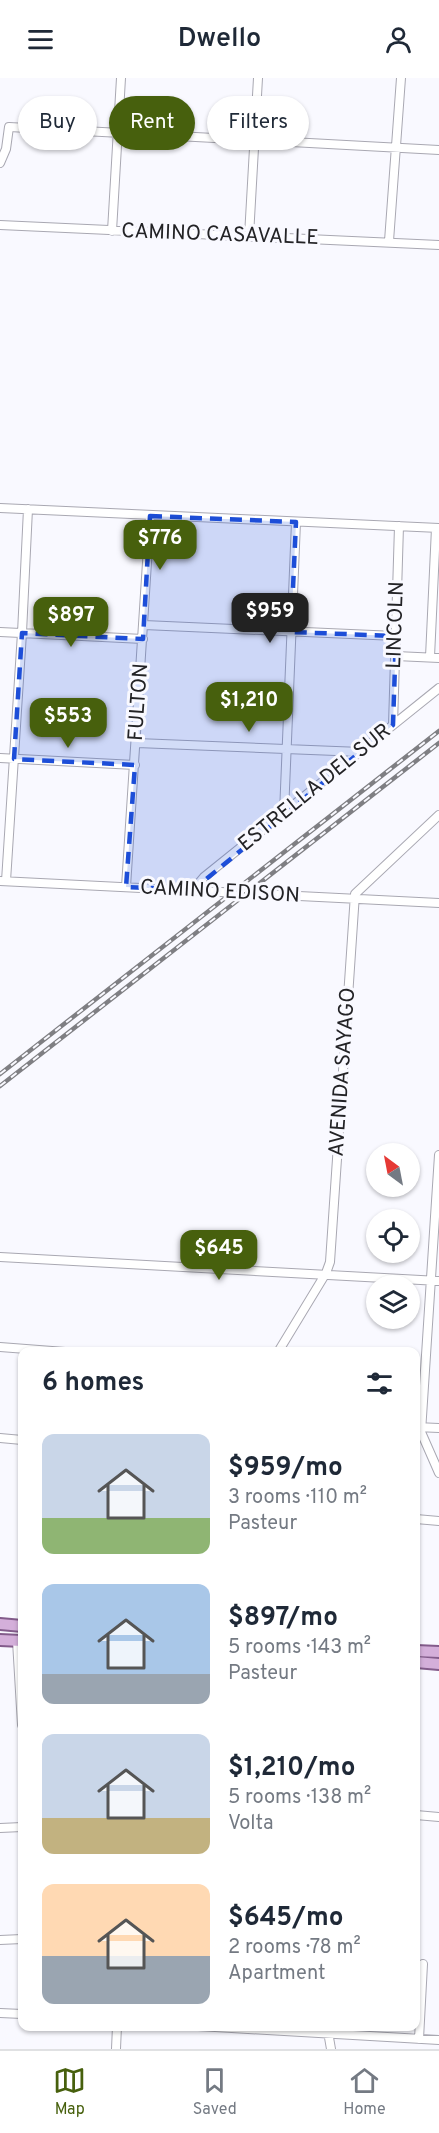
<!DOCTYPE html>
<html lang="en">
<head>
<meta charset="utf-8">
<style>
  :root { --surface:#fff; --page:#f2f2f3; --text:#1f2937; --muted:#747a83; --line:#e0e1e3; --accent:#47600d }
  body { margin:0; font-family:Overpass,sans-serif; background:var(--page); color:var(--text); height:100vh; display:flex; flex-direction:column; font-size:22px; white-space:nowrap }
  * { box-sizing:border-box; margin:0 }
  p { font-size:20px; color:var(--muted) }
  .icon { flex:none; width:33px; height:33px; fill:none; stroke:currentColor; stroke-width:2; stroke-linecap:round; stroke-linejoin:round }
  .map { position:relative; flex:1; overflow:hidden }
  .drawer { position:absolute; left:18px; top:1269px; width:402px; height:684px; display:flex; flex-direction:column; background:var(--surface); border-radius:12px; box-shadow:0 2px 4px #0004 }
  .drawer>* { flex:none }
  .hud { position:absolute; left:18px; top:18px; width:404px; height:54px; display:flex; gap:12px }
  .needle { width:39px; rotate:328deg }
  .controls { position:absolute; left:366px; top:1065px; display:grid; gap:12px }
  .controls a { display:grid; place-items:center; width:54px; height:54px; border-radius:50%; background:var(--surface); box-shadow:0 2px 4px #0004; font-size:30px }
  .price { position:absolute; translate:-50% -51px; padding:0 14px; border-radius:12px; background:var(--accent); color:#fff; font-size:20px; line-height:39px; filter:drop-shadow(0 2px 3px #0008) }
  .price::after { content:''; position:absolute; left:50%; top:36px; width:18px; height:14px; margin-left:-9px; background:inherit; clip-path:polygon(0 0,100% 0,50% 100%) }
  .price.active { background:#222; color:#fff }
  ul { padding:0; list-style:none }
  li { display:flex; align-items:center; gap:18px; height:150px; padding:0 24px }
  li span { display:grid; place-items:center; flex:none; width:168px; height:120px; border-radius:12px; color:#555 }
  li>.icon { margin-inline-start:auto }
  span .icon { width:72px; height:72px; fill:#fffc; stroke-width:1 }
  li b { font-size:26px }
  h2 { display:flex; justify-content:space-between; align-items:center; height:72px; padding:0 24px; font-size:26px }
  .tag { padding:0 21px; border-radius:27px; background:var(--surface); box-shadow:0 2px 4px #0004; font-size:21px; line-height:54px }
  .tag.active { background:var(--accent); color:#fff }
  header { display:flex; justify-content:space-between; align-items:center; height:78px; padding:0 24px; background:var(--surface); font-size:27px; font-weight:600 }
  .menu { display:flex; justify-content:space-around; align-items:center; height:84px; border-top:2px solid var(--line); background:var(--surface); font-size:16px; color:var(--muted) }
  .menu a { display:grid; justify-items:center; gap:3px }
  .menu .active { color:var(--accent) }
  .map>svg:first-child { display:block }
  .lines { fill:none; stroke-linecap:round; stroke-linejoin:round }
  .minor-casing { stroke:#a9a8b2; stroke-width:10 }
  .major-casing { stroke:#835c8b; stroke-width:14 }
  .minor { stroke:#fff; stroke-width:8 }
  .major { stroke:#d4afda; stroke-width:10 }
  .rail-casing { stroke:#7f7f83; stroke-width:4.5 }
  .rail { stroke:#f9f9ff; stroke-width:2; stroke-dasharray:7; stroke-linecap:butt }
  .marked { fill:#1d4ed8; fill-opacity:0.2; stroke:#1d4ed8; stroke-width:4.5; stroke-dasharray:12 8; stroke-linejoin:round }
  .labels { text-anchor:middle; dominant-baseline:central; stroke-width:6; stroke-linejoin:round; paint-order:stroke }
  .street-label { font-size:21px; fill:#232326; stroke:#f9f9ff }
</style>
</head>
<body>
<header><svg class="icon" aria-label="menu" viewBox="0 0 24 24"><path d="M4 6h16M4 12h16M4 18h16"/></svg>Dwello<svg class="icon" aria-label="person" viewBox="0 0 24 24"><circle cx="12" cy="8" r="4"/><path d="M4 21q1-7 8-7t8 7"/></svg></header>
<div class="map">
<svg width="439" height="1971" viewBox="0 0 439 1971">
  <rect width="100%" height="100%" fill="#f9f9ff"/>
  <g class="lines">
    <g class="minor-casing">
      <path id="minor" d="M0 85 6 71 9 49 439 72
        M0 147 439 167
        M112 153 121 0
        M249 158 258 0
        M389 163 401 0
        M0 430 439 450
        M144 547 396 558
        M0 554 143 561
        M396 578 439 580
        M430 579 436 450
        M393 647 399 448
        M137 665 361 674
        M0 680 135 687
        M284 735 296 444
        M0 803 439 825
        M6 803 22 555 28 431
        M126 809 150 438
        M193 812 204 799 439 610
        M439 1077 421 1354 439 1395
        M0 1179 439 1203
        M0 1269 65 1274
        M278 1274 326 1195 330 1184 355 816 439 737
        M416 1349 439 1350
        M0 1360 22 1362
        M416 1441 439 1443
        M17 1563 22 1647
        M416 1737 439 1739
        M0 1750 22 1749
        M0 1862 22 1861
        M0 1935 22 1936
        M198 1948 439 1962
        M327 1948 331 1971
        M419 1961 423 1886
        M116 1971 117 1948"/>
    </g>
    <g class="major-casing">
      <path id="major" d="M0 1546 22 1548
        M0 1562 22 1563
        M416 1573 439 1574
        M416 1584 439 1586"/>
    </g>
    <use href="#minor" class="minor"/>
    <use href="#major" class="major"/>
    <g class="rail-casing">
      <path id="rail" d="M0 996 439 653
        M0 1008 439 665"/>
    </g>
    <use href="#rail" class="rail"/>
  </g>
  <path class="marked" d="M150 438 296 444 291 554 396 558 393 647 193 812 126 809 135 687 14 681 22 555 143 561Z"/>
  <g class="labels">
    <g class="street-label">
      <text transform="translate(220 157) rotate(2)">CAMINO CASAVALLE</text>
      <text transform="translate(396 547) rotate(-88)">LINCOLN</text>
      <text transform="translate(139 624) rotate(-86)">FULTON</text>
      <text transform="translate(315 710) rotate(-39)">ESTRELLA DEL SUR</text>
      <text transform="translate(220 814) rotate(3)">CAMINO EDISON</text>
      <text transform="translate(343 994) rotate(-86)">AVENIDA SAYAGO</text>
    </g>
  </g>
</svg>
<div class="controls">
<a><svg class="needle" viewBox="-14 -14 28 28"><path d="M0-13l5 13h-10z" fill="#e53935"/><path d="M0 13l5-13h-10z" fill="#747a83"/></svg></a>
<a><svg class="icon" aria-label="locate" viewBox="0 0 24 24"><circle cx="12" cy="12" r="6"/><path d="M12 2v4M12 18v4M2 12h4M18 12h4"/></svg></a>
<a><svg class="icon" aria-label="layers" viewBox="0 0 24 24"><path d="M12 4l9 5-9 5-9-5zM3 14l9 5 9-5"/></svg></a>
</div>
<b class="price" style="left:160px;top:493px">$776</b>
<b class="price active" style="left:270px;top:566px">$959</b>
<b class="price" style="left:71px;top:570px">$897</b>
<b class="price" style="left:249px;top:655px">$1,210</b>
<b class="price" style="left:68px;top:671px">$553</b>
<b class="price" style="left:219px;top:1203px">$645</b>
<div class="hud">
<a class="tag">Buy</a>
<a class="tag active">Rent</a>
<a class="tag">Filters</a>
</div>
<section class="drawer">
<h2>6 homes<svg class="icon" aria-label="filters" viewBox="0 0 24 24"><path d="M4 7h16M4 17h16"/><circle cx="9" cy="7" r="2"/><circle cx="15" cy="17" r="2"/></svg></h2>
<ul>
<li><span style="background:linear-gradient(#c9d6e8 70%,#8fb573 0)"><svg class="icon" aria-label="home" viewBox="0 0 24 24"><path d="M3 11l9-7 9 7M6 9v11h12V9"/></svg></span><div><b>$959/mo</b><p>3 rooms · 110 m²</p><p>Pasteur</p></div></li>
<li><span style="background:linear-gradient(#a9c7e8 75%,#9aa5b1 0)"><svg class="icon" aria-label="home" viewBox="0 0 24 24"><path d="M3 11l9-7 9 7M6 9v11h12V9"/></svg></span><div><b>$897/mo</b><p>5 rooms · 143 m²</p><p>Pasteur</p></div></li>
<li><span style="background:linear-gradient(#c9d6e8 70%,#c2b280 0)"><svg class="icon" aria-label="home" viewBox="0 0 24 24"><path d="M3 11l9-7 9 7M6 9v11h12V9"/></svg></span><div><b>$1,210/mo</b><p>5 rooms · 138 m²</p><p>Volta</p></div></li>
<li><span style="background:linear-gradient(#ffd9b3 60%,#9aa5b1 0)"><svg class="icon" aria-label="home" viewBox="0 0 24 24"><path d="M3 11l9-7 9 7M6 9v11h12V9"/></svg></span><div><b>$645/mo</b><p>2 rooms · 78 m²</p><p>Apartment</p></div></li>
</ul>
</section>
</div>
<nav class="menu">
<a class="active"><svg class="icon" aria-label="map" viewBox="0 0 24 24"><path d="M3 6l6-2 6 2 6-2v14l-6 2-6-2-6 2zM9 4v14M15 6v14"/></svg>Map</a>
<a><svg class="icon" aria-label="saved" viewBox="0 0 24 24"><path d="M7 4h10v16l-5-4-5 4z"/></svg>Saved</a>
<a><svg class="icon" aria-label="home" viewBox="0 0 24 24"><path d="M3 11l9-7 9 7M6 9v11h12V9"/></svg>Home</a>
</nav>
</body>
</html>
